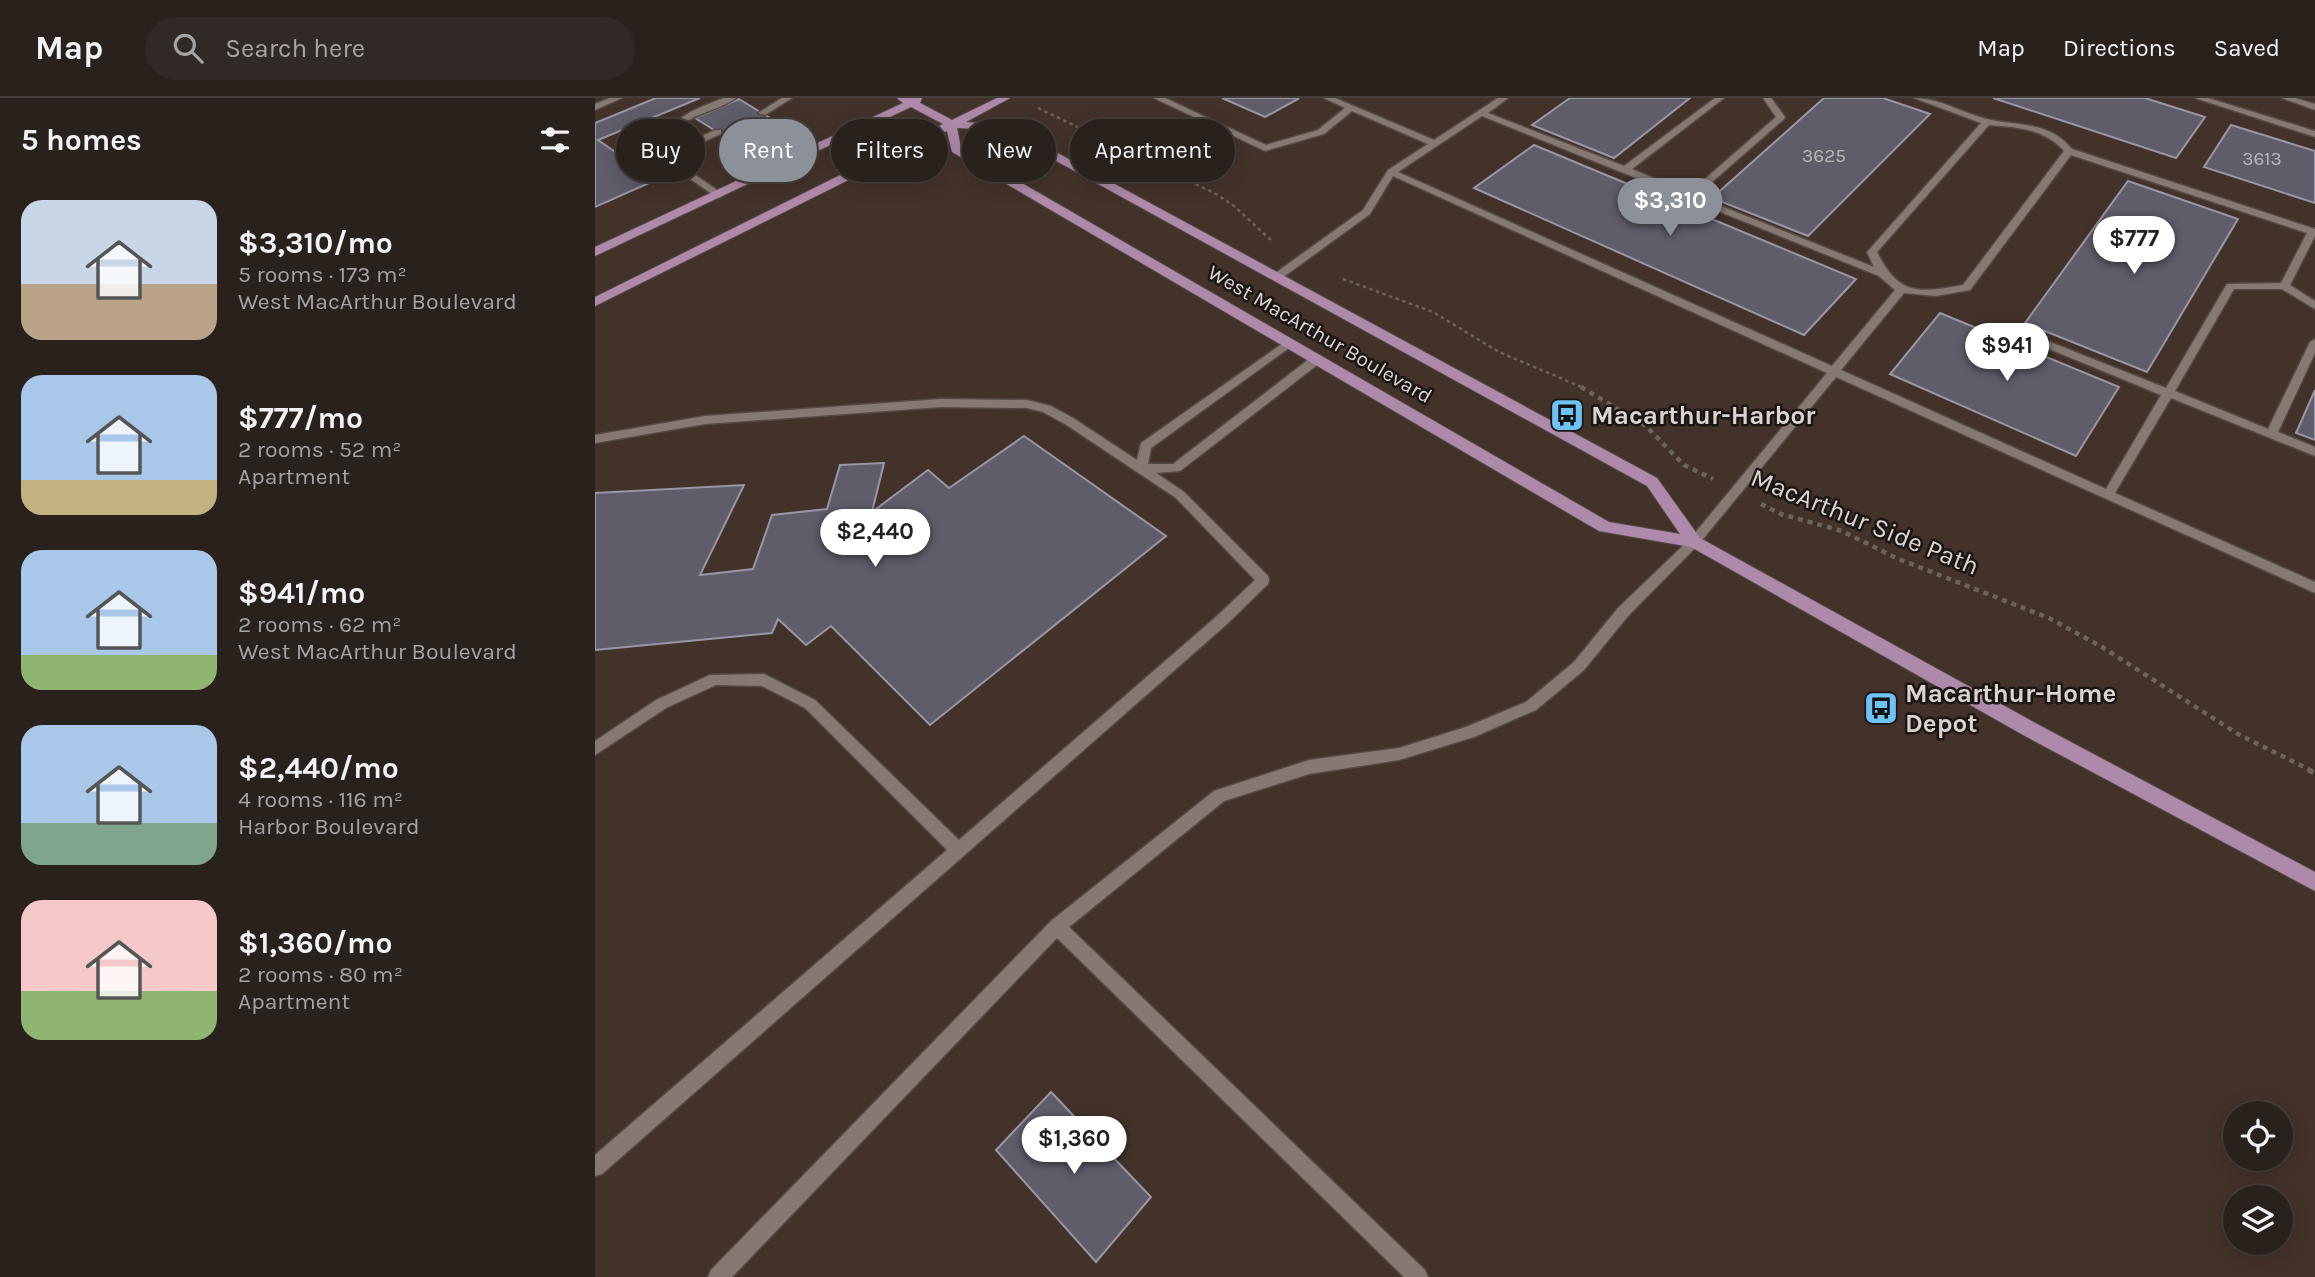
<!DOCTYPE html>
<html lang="en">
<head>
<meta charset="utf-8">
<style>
  :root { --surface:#29211c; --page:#312925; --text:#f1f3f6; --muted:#a5a3a3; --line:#453e3b; --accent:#8c9099 }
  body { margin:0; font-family:Karla,sans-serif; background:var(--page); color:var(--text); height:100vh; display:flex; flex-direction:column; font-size:26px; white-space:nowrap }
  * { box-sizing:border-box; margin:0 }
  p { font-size:23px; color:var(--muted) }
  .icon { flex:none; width:38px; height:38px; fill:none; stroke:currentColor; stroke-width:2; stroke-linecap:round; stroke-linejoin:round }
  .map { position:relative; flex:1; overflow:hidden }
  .side { display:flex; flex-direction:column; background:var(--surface); width:595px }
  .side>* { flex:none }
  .top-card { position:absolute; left:21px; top:21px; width:665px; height:63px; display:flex; gap:14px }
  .buttons { position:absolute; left:1628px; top:1003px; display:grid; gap:14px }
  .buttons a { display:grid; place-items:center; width:70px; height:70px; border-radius:50%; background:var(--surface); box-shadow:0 4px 18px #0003,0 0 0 2px var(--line); font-size:35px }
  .price { position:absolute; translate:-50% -60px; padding:0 16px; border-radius:24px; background:#fff; color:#222; font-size:23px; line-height:46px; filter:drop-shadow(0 2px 4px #0008) }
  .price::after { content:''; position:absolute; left:50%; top:42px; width:21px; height:16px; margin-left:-10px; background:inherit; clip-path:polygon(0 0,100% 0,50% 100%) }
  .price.selected { background:var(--accent); color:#fff }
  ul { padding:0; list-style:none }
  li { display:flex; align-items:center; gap:21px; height:175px; padding:0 21px }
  li span { display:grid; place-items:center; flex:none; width:196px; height:140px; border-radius:21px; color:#555 }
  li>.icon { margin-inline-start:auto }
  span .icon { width:84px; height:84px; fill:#fffc; stroke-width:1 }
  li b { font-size:30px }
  h2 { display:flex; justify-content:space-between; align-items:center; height:84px; padding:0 21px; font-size:30px }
  .tag { padding:0 24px; border-radius:32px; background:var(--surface); box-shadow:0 4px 18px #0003,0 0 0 2px var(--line); font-size:24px; line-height:63px }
  .tag.selected { background:var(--accent); color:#fff }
  header { display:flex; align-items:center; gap:42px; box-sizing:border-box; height:98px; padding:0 35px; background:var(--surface); border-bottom:2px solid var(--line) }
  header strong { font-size:33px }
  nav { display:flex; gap:38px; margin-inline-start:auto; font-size:24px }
  .search { width:490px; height:63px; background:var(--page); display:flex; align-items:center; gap:18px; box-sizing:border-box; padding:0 24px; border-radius:38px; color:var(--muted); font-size:26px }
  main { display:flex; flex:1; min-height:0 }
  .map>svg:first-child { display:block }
  .built { fill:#433229; fill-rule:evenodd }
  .building { fill:#5f5d6a; stroke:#9897a5; stroke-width:2 }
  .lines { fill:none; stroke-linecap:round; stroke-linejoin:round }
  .lane-casing { stroke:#544a45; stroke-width:3 }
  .primary-casing { stroke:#544a45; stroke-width:2 }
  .path-far2 { stroke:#6c635d; stroke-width:2.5; stroke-dasharray:3.5 3.5; stroke-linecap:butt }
  .path-far1 { stroke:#6c635d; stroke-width:4.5; stroke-dasharray:5 5; stroke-linecap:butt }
  .path { stroke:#6c635d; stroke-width:5; stroke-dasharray:6 6; stroke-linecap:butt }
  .lane { fill:#867972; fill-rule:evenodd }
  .primary { fill:#ad8aa9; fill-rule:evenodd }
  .labels { text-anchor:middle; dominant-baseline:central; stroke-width:5; stroke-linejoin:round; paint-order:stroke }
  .far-number-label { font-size:19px; fill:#bcb6b6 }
  .far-street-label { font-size:21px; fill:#dbd4d0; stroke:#1b1613 }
  .poi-label { font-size:26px; font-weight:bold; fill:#dbd4d0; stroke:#1b1613; text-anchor:start }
  .street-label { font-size:26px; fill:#dbd4d0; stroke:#1b1613 }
</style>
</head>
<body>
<header>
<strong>Map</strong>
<div class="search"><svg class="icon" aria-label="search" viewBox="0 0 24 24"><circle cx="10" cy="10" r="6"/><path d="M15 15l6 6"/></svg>Search here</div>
<nav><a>Map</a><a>Directions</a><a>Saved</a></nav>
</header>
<main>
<section class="side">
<h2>5 homes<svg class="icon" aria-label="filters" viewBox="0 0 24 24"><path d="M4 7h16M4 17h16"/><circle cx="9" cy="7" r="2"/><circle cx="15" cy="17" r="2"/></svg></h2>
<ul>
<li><span style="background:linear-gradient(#c9d6e8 60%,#b9a48a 0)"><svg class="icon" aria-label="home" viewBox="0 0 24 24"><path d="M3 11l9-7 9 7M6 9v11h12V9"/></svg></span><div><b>$3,310/mo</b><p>5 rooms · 173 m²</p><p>West MacArthur Boulevard</p></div></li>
<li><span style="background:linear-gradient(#a9c7e8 75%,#c2b280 0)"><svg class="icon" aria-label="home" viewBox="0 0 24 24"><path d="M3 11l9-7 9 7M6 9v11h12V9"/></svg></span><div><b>$777/mo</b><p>2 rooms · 52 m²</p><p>Apartment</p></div></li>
<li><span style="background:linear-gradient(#a9c7e8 75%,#8fb573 0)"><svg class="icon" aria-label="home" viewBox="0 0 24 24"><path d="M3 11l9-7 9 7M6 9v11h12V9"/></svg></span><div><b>$941/mo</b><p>2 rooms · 62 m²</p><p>West MacArthur Boulevard</p></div></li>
<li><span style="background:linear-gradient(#a9c7e8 70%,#7fa58c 0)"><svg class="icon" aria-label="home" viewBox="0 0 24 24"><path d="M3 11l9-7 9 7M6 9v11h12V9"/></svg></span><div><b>$2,440/mo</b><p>4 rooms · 116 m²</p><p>Harbor Boulevard</p></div></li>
<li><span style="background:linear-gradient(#f6c9c9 65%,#8fb573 0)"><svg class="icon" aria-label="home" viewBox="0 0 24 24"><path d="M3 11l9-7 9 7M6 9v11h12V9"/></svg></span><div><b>$1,360/mo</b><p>2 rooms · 80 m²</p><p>Apartment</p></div></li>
</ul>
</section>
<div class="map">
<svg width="1720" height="1179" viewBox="0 0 1720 1179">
  <rect width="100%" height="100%" fill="#372c26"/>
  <path class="built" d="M0 0H1720V1179H0ZM1640 1015H1685V1060H1640ZM1640 1099H1685V1144H1640Z"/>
  <path class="building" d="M61 0H105L3 42 61 82 0 109V25Z
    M627 0H701L703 1 670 19Z
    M975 0H1095L1019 60 937 27Z
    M1229 0H1288L1335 16 1213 138 1117 100Z
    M1398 0H1550L1610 19 1581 60Z
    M144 1 167 15 187 27 143 47 100 20Z
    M1636 27 1720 53V105L1609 69Z
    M939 47 1261 181 1209 237 879 90Z
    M1533 83 1643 121 1552 274 1430 225Z
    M1345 215 1524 289 1481 358 1295 276Z
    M1720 292V342L1701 335Z
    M429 338 571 438 335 627 236 528 211 547 183 521 177 535 0 552V395L149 387 105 477 158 471 177 417 232 411 245 367 289 365 277 414 333 372 354 390Z
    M456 994 556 1099 501 1164 401 1052Z"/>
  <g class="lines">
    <g class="lane-casing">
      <path id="lane" d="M15 0H27L0 12V6Z
        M129 0H141C112 20 86 11 74 53L120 32H126V36L75 59 126 95V99L123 100 63 59C75 18 93 14 129 0Z
        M187 0H197L170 17 163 15Z
        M559 0H570L671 47 723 32 750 10 729 0H740L839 42 903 0H913L893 15 1029 68 1120 0H1129L1037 71 1094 95 1181 19 1168 0H1176L1190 19 1189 21 1101 98 1279 169 1272 154 1274 152 1386 25 1319 0C1345 0 1367 15 1392 21 1425 29 1452 22 1477 51L1720 131V138L1695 187 1720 203V211L1687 191H1639L1580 293 1673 331 1715 244 1720 241V255L1683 334 1720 349V358L1576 300 1520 395 1720 484V495L1241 279 1103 447 1033 518 989 572 941 612 879 639 804 662 714 676 629 703 474 829 830 1172 833 1179H809L462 840 137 1179H113L116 1172 456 823 619 693 714 662 804 650 871 629 931 604 979 564 1023 510 1095 441 1232 275 798 78 775 116 687 180H679V176L768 112 793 72 833 46 757 13 729 36 670 53ZM887 18 1284 178 1300 192 1237 268 803 74ZM1394 27C1422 29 1450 31 1469 53L1368 187C1323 195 1304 198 1282 154ZM1476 57 1712 135 1686 185 1632 186 1571 290 1455 244H1447V248L1566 297 1511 391 1246 272 1309 195 1341 198 1375 192Z
        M1600 0H1613L1720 33V39Z
        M1687 0H1700L1720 6V12Z
        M694 241 699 245 698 247 556 350 553 366H578L718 258H726V264L585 373 561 375 589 394 673 478 674 482 673 486 632 526 7 1076 0 1078V1057L352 752 210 610 167 588 121 587 71 610 0 657V643L61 602 115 577 169 576 220 602 364 742 622 518 660 482 581 400 470 326 448 314 432 310 346 309 110 326 0 345V337L110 318 346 301 432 302 456 308 478 320 542 362 546 345Z"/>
    </g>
    <g class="primary-casing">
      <path id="primary" d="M302 0H327L325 5 357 22 402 0H415L371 24 411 27 1062 380 1105 440 1442 626 1720 774V793L1430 638 1096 449 1004 433 357 54 352 33 0 208V199L348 26 316 9 0 158V149L308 5ZM362 30 405 32 1052 388 1085 436 1014 424 366 50Z"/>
    </g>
    <path class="path-far2" d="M443 10 621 96 639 108 676 142
      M748 181 838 214 904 254 989 290"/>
    <path class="path-far1" d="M986 289 1051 328 1089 367 1118 381
      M1166 406 1186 416 1247 433 1301 460 1454 520 1507 549 1643 636 1717 673"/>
    <path class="path" d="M1713 672 1720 675"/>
    <use href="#lane" class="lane"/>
    <use href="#primary" class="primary"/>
  </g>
  <defs>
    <g id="bus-square" transform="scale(1.75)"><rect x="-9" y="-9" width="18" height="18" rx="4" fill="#6fc2f4" stroke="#1b1613"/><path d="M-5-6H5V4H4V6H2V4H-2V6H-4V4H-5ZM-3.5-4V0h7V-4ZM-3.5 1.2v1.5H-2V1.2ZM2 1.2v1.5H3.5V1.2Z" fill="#111"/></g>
  </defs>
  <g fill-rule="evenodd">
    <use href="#bus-square" x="972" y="317"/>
    <use href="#bus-square" x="1286" y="610"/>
  </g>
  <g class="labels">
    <g class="far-number-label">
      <text x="1229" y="58">3625</text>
      <text x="1667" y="61">3613</text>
    </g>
    <g class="far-street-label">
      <text transform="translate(725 236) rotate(30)">West MacArthur Boulevard</text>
    </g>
    <g class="poi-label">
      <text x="996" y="317">Macarthur-Harbor</text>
      <text x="1310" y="595">Macarthur-Home<tspan x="1310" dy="30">Depot</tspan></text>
    </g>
    <g class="street-label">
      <text transform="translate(1270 424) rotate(22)">MacArthur Side Path</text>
    </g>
  </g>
</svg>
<div class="buttons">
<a><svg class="icon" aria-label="locate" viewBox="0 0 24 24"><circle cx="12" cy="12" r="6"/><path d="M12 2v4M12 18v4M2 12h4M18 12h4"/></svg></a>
<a><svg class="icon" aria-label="layers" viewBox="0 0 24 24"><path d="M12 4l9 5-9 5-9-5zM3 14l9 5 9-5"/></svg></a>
</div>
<b class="price selected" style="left:1075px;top:140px">$3,310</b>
<b class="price" style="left:1539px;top:178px">$777</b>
<b class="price" style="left:1412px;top:285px">$941</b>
<b class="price" style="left:280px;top:471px">$2,440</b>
<b class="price" style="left:479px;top:1078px">$1,360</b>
<div class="top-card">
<a class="tag">Buy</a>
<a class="tag selected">Rent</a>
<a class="tag">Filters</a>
<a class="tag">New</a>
<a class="tag">Apartment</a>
</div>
</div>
</main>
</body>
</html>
